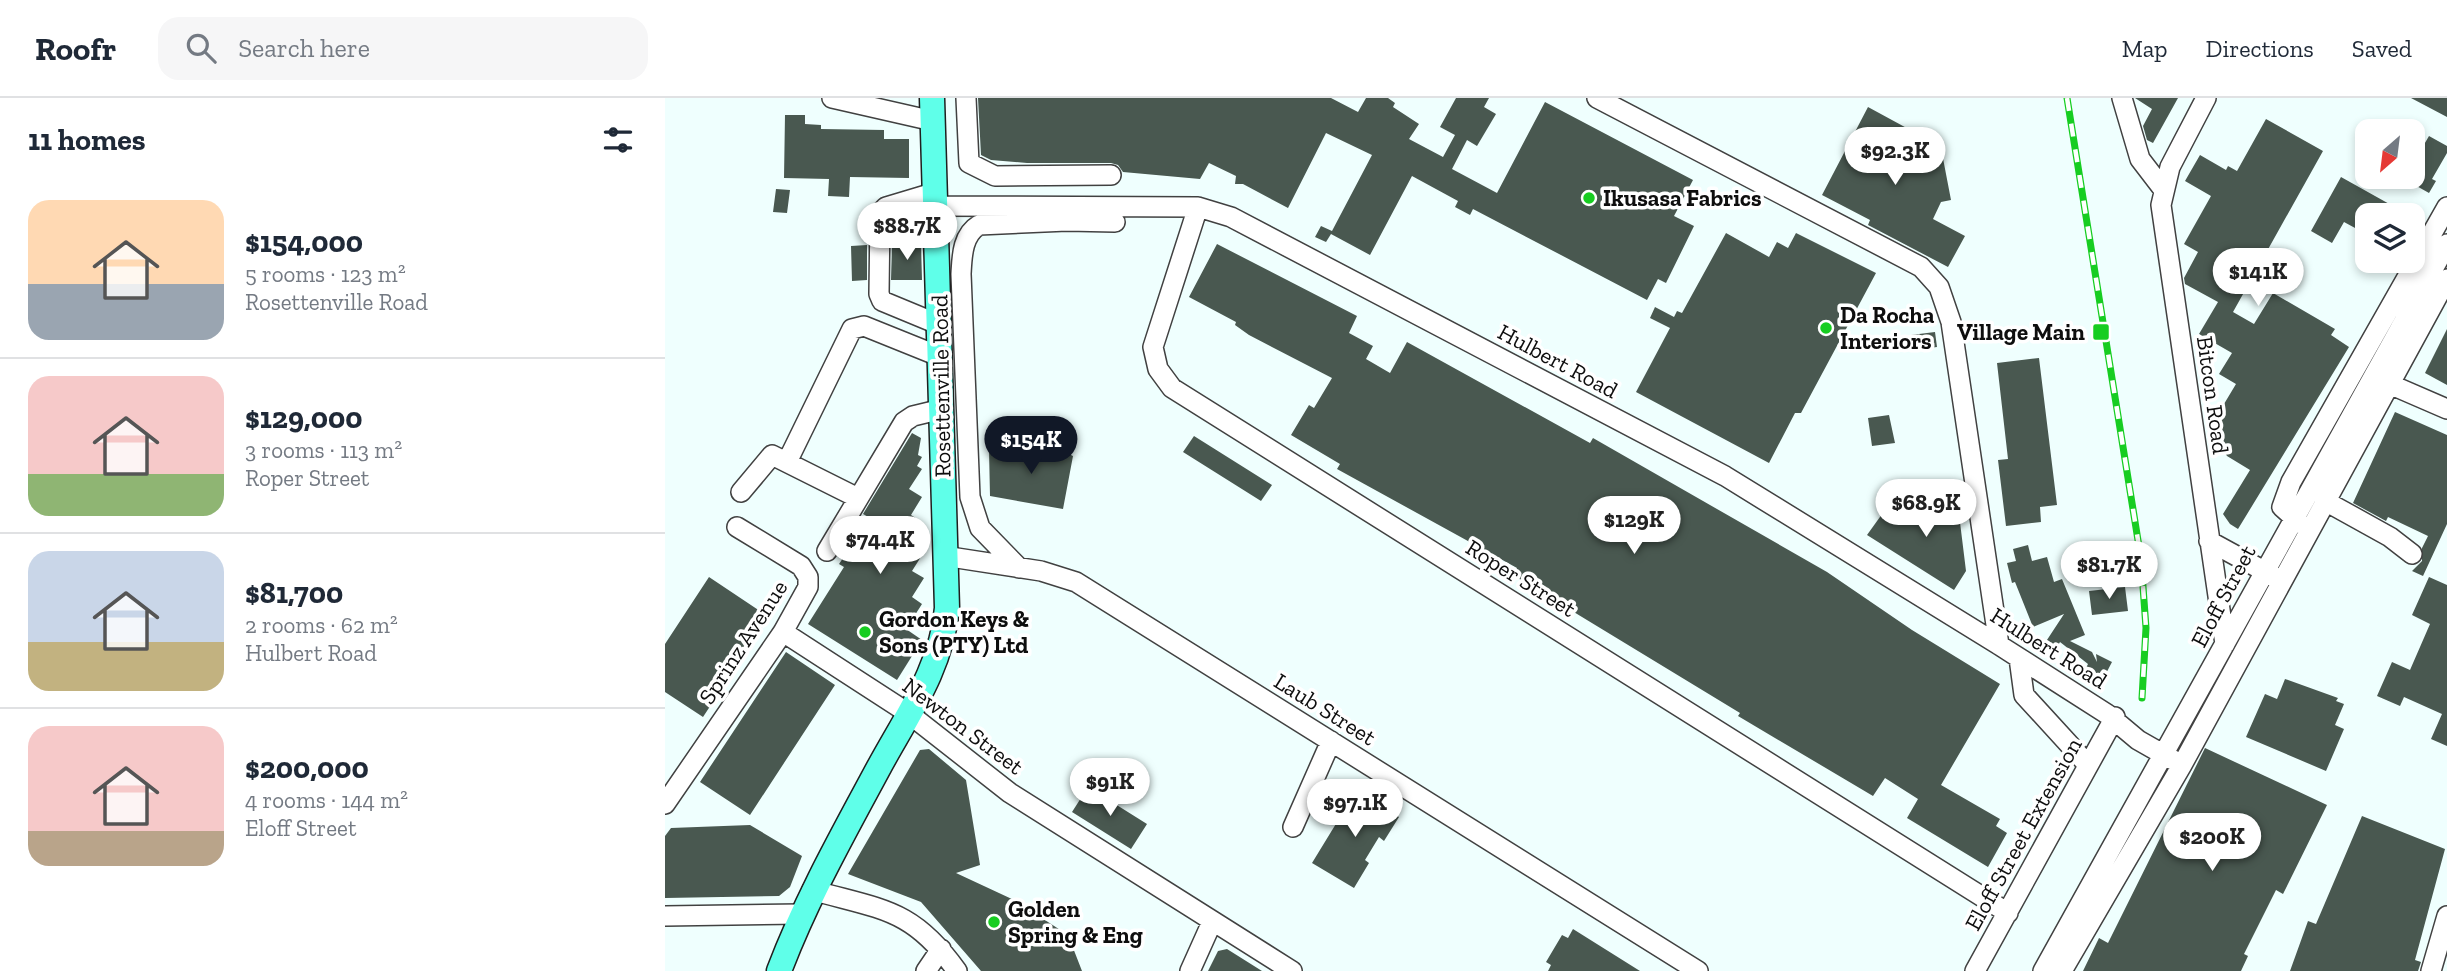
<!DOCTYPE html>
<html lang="en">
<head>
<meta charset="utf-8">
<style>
  :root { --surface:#fff; --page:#f6f6f7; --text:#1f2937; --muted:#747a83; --line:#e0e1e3; --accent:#111827 }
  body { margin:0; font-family:"Zilla Slab",serif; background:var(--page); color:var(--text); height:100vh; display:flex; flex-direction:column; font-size:26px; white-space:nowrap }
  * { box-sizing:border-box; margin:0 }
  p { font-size:23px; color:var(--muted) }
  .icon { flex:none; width:38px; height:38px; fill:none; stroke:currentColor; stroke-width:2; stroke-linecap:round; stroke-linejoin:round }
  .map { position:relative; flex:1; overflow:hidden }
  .details { display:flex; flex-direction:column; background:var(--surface); width:665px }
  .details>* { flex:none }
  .needle { width:46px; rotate:208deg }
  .tools { position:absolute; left:1690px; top:21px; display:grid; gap:14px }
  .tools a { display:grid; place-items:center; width:70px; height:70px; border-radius:14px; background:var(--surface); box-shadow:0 4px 10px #0003; font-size:35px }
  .price { position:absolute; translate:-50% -60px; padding:0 16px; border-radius:24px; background:#fff; color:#222; font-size:23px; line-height:46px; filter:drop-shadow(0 2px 4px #0008) }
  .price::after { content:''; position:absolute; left:50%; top:42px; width:21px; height:16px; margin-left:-10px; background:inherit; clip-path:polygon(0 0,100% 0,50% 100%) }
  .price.selected { background:var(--accent); color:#fff }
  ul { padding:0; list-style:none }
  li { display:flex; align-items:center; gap:21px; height:175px; padding:0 28px }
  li+li { border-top:2px solid var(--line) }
  li span { display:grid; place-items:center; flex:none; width:196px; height:140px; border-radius:21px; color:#555 }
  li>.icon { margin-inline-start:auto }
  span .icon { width:84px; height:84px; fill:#fffc; stroke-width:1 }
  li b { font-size:30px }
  h2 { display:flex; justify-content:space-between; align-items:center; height:84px; padding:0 28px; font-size:30px }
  header { display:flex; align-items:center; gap:42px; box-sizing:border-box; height:98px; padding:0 35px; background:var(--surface); border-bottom:2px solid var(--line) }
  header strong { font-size:33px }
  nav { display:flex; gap:38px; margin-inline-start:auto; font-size:24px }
  .search { width:490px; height:63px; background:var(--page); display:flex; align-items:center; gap:18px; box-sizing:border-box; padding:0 24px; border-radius:21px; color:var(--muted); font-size:26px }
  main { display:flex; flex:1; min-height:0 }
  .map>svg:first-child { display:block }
  .building { fill:#495850 }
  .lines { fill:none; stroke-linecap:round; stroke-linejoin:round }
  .minor-casing { stroke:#414141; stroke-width:22 }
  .major-casing { stroke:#1f1f1f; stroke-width:27 }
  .minor { stroke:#fff; stroke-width:19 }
  .major { stroke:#5fffe9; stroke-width:24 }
  .rail-casing { stroke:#17cd21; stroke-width:7 }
  .rail { stroke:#fff; stroke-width:4.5; stroke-dasharray:13; stroke-linecap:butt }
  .poi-dot { fill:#17cd21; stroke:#fff; stroke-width:2.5 }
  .labels { text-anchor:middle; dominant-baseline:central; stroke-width:7; stroke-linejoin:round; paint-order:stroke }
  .poi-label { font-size:23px; font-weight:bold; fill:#0e0e0e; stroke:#fff; text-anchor:start }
  .street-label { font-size:23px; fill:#0e0e0e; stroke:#fff }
</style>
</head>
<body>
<header>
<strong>Roofr</strong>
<div class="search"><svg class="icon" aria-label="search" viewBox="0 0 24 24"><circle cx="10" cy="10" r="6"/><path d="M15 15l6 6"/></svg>Search here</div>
<nav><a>Map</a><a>Directions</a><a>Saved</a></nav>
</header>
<main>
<section class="details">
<h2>11 homes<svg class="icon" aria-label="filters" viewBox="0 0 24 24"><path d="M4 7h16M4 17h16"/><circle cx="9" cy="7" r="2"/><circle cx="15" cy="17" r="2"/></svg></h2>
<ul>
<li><span style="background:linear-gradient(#ffd9b3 60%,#9aa5b1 0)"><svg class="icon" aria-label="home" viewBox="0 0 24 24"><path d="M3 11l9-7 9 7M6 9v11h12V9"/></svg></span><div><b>$154,000</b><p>5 rooms · 123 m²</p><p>Rosettenville Road</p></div></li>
<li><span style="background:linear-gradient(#f6c9c9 70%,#8fb573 0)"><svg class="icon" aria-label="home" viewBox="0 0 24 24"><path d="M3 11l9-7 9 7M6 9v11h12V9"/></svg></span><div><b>$129,000</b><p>3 rooms · 113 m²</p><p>Roper Street</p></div></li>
<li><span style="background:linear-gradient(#c9d6e8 65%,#c2b280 0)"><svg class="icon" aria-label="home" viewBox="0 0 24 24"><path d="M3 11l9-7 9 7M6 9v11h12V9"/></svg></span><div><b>$81,700</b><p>2 rooms · 62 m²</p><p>Hulbert Road</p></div></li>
<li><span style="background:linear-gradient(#f6c9c9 75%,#b9a48a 0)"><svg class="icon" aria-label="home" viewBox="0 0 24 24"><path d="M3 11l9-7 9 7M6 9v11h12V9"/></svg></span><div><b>$200,000</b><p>4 rooms · 144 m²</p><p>Eloff Street</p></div></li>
</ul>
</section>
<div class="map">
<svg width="1782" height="873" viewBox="0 0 1782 873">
  <rect width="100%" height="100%" fill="#effffe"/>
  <path class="building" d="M313 0H666L693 14 701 0H723L730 5 728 9 754 26 744 41 778 59 790 37 775 29 791 0H824L819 9 831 16 812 48 802 42 787 71 832 95 880 4 1028 82 1009 118 1029 128 1001 185 993 181 982 202 808 111 805 117 790 109 793 103 747 78 705 157 666 136 661 144 650 139 656 128 667 133 707 57 661 35 623 110 578 86H570L571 78 544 65 535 81 458 74 453 67 446 65H362L326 62 316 57Z
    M1470 0H1513L1488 45 1482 42 1478 28 1487 11Z
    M1746 0H1782V19Z
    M1203 9 1249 34 1237 58 1276 50 1286 102 1276 104 1268 121 1300 138 1283 169 1203 127 1205 122 1157 97Z
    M120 17H140V26L156 27V31L219 32V41H244V80L185 79 184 99 163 98 164 81 119 80Z
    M1601 21 1658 53 1568 214 1589 226 1608 195 1670 231 1666 237 1684 249 1573 431 1565 426 1558 416 1585 372 1562 358 1544 331 1571 286 1554 276 1567 255 1534 236 1553 204 1520 186 1519 180 1533 154 1519 146 1546 98 1520 83 1535 57 1561 72 1563 68 1572 73Z
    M1764 38 1782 48V55L1767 81 1771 83 1764 95 1748 86V44L1757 50Z
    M1676 79 1744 117H1703V137L1679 124 1667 145 1646 133Z
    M111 91 125 92 122 115 108 114Z
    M1061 135 1104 159 1112 144 1123 150 1131 135 1211 175 1136 315H1130L1104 365 971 294 1005 230 985 220 990 209 1009 219 1012 213 1017 215Z
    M256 146 257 182H226L227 147Z
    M552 146 692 218 684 235 708 248 701 261 725 275 742 244 925 345 928 340 1162 474 1247 532 1335 586 1276 687 1335 721 1331 728 1342 735 1323 769 1242 720 1253 701 1220 680 1208 698 1073 618 1075 615 848 477 852 470 672 371 675 366 626 337 644 307 649 310 667 280 584 237 570 227 571 224 524 199Z
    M202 147V182L187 183 186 148Z
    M1782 231V287L1760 275Z
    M1270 234 1272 249 1248 252 1246 237Z
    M1374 260 1392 407 1375 409 1376 424 1341 428 1333 362 1343 361 1332 265Z
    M1730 314 1782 337V426L1758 478 1747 473 1757 463V450L1763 438 1723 419 1721 423 1688 405Z
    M1224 317 1230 345 1207 348 1203 320Z
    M247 335 256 340 253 357 257 359 252 368 257 371 244 391 257 399 246 417 258 425 245 445 259 454 247 473 259 480 247 499 257 506 241 531 257 542 232 582 143 526 179 469 174 466 205 420 198 416Z
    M529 338 607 387 596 403 518 354Z
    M394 351 408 358 398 411 325 398 324 352Z
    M1284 389 1287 409 1293 408 1301 473 1289 492 1202 437 1225 405 1247 419 1271 416 1267 392Z
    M1363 447 1367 463 1382 459 1389 484 1397 481 1420 537 1405 543 1427 554 1432 564 1431 556 1447 564 1435 587 1417 578 1423 566 1395 544 1391 551 1380 545 1399 516 1368 529 1350 484 1347 485 1342 465 1351 463 1348 451Z
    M44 479 104 519 38 619 0 594V546Z
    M1764 479 1782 487V648L1766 641 1777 616 1739 599 1735 608 1712 598 1727 564 1745 572 1765 526 1747 517Z
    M1460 489 1463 513 1427 517 1424 493Z
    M121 554 170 587 85 717 35 684Z
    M1620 581 1673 600 1671 603 1679 606 1670 627 1679 631 1661 673 1581 639 1600 596 1612 601Z
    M1540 650 1662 707 1618 796 1611 792 1579 856 1583 858 1576 873H1418L1434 840 1443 845Z
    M264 651 301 682 315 767 291 775 349 802 403 837 417 873H316L256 804 183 776 255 652Z
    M423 689 482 726 466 751 407 714Z
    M691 693 734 719 719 743 714 739 700 762 704 765 689 790 647 765Z
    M1697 718 1780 751 1750 862 1756 864 1753 873H1625L1643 823 1651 826Z
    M85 727 137 758 125 789 114 798 0 800V738L6 730Z
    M908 831 975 873H883L886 867 881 864 897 837 903 840Z
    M562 851 597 873H543L553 853Z"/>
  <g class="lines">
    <g class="minor-casing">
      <path id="minor" d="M167 0 268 23
        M301 0 304 65 330 78 446 77
        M932 0 1256 169 1274 189 1286 224 1334 547
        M1457 0 1475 61 1498 91
        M1541 0 1505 69 1496 107 1560 546
        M271 94 221 109 215 115 214 196 217 203 275 227
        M272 108 533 109 566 119 1060 378 1334 547 1442 616 1473 642 1517 667
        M533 109 488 249 493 271 507 290 1343 815
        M1715 282 1782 311
        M122 364 187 231 199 228 276 259
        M76 394 107 357 191 399
        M1660 403 1725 439 1747 456
        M1636 426 1617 409 1626 384 1782 109
        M1544 443 1610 479
        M162 453 239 324 248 318 277 311
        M279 458 376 473 411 484 1033 873
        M354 470 315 430 305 399 296 176C297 159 297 137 314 127L402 123 450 124
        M118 534 243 615 345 695 627 873
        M1354 560 1359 597 1423 667
        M0 706 118 534 143 489V479L136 468 72 429
        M628 729 666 643
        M147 792C217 812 247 810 292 873
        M0 818 136 816
        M261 873 276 851
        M525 873 547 824
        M1310 873 1450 619
        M1378 873 1782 146
        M1397 873 1517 667 1782 181
        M1766 873 1782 818"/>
    </g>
    <g class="major-casing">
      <path id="major" d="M114 873C141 802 177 738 213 671 241 619 277 570 282 510L267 0"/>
    </g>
    <use href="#minor" class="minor"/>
    <use href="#major" class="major"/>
    <g class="rail-casing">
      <path id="rail" d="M1402 0 1476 461 1481 530 1477 600"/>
    </g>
    <use href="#rail" class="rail"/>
  </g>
  <g class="poi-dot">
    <circle cx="924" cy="100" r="7"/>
    <circle cx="1161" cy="230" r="7"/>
    <rect x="1427" y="225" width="18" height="18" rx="3.5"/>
    <circle cx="200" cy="534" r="7"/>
    <circle cx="329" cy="824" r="7"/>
  </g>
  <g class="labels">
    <g class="poi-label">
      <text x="938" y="100">Ikusasa Fabrics</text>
      <text x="1175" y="217">Da Rocha<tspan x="1175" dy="26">Interiors</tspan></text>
      <text x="1420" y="234" text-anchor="end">Village Main</text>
      <text x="214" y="521">Gordon Keys &amp;<tspan x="214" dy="26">Sons (PTY) Ltd</tspan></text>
      <text x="343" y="811">Golden<tspan x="343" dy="26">Spring &amp; Eng</tspan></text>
    </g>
    <g class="street-label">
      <text transform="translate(893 263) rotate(28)">Hulbert Road</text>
      <text transform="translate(276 288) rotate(-91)">Rosettenville Road</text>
      <text transform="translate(1548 297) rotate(82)">Bitcon Road</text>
      <text transform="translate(856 480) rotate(32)">Roper Street</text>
      <text transform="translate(1558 498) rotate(-62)">Eloff Street</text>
      <text transform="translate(78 544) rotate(-57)">Sprinz Avenue</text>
      <text transform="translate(1384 550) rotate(32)">Hulbert Road</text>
      <text transform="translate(660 611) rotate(32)">Laub Street</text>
      <text transform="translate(298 628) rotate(37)">Newton Street</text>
      <text transform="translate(1358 736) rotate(-61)">Eloff Street Extension</text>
    </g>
  </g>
</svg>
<div class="tools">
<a><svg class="needle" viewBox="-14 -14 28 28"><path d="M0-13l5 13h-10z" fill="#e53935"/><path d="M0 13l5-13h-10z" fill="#747a83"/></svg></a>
<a><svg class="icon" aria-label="layers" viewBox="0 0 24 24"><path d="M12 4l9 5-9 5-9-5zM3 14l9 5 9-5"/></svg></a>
</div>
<b class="price" style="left:1230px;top:89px">$92.3K</b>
<b class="price" style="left:242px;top:164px">$88.7K</b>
<b class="price" style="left:1593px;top:210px">$141K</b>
<b class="price selected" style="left:366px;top:378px">$154K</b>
<b class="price" style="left:1261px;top:441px">$68.9K</b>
<b class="price" style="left:969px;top:458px">$129K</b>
<b class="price" style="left:215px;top:478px">$74.4K</b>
<b class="price" style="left:1444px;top:503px">$81.7K</b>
<b class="price" style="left:445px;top:720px">$91K</b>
<b class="price" style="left:690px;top:741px">$97.1K</b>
<b class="price" style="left:1547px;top:775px">$200K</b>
</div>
</main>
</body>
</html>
